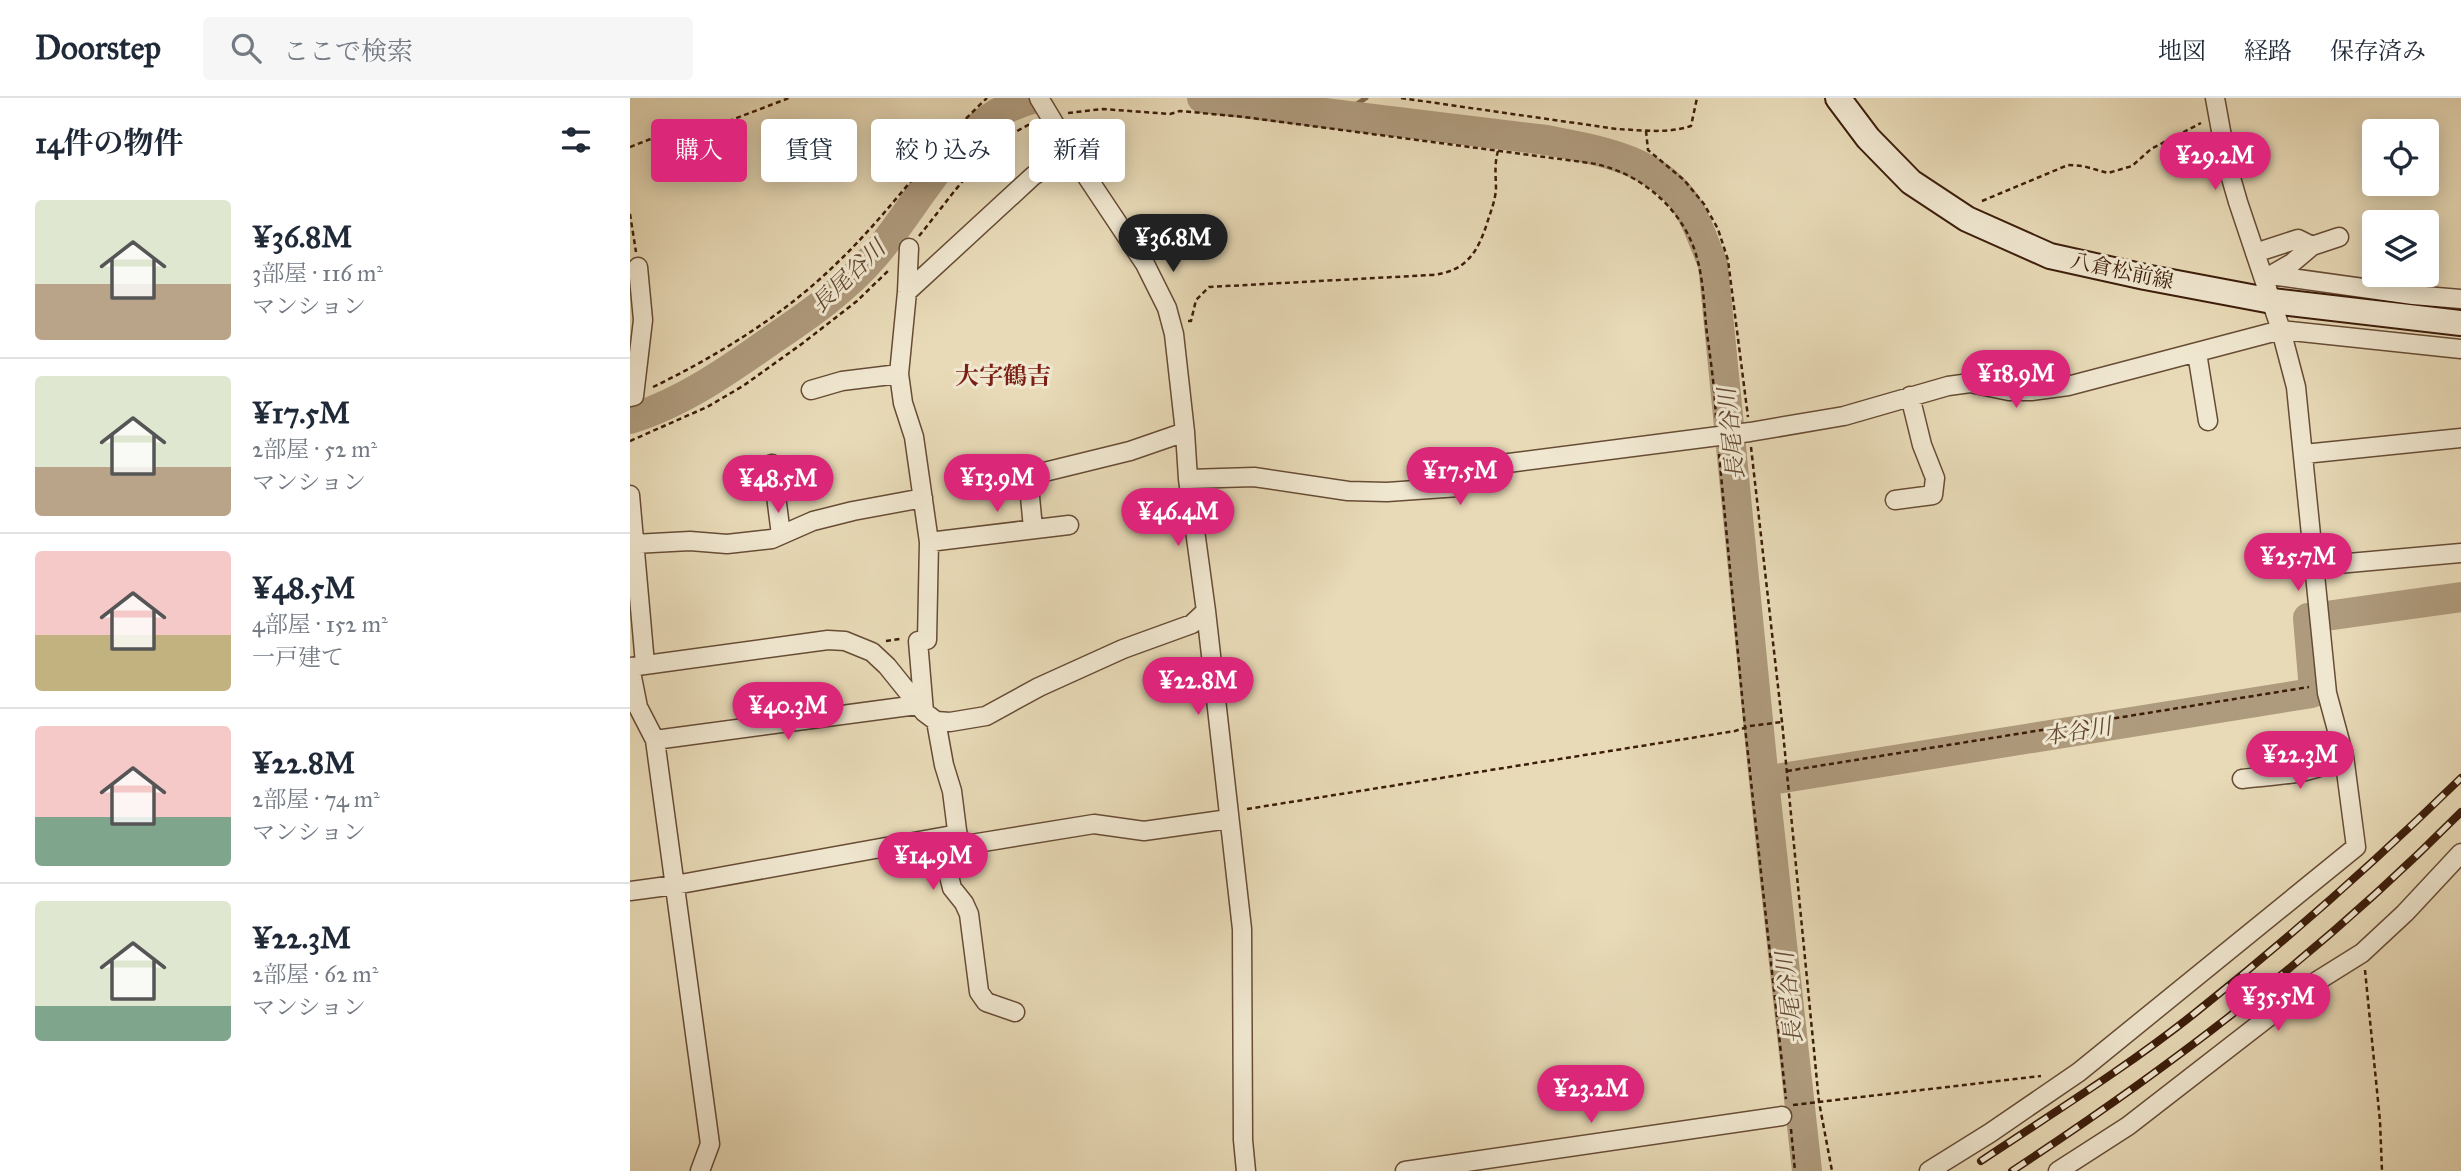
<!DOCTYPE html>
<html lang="ja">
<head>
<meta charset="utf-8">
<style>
  :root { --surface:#fff; --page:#f6f6f7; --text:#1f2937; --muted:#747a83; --line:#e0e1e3; --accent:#db2777 }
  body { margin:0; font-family:"IM FELL Great Primer","Noto Serif JP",serif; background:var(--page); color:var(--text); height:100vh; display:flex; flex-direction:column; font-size:26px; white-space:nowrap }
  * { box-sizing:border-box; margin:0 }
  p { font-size:23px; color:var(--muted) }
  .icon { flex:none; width:38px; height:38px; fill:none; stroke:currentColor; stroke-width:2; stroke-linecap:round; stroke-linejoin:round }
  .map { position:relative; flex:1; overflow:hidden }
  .details { display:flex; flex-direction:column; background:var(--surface); width:630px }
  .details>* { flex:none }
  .hud { position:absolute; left:21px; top:21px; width:665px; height:63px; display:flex; gap:14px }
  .buttons { position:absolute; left:1732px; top:21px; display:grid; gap:14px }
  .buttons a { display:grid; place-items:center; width:77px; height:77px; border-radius:7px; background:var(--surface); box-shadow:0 4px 18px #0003; font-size:35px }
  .price { position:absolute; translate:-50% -60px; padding:0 16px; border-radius:24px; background:var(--accent); color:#fff; font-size:23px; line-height:46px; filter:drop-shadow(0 2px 4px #0008) }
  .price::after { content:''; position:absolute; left:50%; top:42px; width:21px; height:16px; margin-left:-10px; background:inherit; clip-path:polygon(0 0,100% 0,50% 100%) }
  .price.selected { background:#222; color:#fff }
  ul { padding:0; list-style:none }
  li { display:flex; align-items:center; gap:21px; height:175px; padding:0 35px }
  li+li { border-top:2px solid var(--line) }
  li span { display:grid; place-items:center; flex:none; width:196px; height:140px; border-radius:7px; color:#555 }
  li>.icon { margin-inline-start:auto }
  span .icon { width:84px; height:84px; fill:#fffc; stroke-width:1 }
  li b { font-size:30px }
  h2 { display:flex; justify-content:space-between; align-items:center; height:84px; padding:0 35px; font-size:30px }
  .pill { padding:0 24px; border-radius:7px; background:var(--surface); box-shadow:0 4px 18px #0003; font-size:24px; line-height:63px }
  .pill.selected { background:var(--accent); color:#fff }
  header { display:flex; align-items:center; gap:42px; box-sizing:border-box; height:98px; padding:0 35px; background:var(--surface); border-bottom:2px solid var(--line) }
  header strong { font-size:33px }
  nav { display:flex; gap:38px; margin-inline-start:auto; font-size:24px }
  .search { width:490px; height:63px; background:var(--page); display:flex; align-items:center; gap:18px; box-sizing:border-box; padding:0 24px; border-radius:7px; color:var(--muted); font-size:26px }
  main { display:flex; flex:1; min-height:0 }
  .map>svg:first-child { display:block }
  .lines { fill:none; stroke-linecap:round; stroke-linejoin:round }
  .stream { stroke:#80684e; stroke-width:5 }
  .river { stroke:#ae9a7c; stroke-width:30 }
  .street-casing { stroke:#674c35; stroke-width:21 }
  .secondary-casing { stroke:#3c1d0a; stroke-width:28 }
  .path { stroke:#3c1d0a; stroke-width:2.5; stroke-dasharray:5 3.5; stroke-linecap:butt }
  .street { stroke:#f0e7d0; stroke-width:18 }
  .secondary { stroke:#f0e7d0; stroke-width:24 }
  .rail-casing { stroke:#3c1d0a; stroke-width:8 }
  .rail { stroke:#f0e7d0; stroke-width:5; stroke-dasharray:16; stroke-linecap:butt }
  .labels { text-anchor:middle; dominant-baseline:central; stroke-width:6; stroke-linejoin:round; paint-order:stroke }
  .street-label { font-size:21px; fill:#3c1d0a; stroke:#f0e7d0 }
  .water-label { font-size:23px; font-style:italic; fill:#644932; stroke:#f0e7d0 }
  .quarter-label { font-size:24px; font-weight:bold; fill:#7a1f14; stroke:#f0e7d0 }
</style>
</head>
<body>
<header>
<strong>Doorstep</strong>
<div class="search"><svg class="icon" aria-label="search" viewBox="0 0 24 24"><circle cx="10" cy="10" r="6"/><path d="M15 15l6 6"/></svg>ここで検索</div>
<nav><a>地図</a><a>経路</a><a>保存済み</a></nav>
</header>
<main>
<section class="details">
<h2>14件の物件<svg class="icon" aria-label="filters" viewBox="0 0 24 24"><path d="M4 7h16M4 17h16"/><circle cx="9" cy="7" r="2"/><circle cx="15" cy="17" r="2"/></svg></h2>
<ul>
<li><span style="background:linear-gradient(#dfe7d0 60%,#b9a48a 0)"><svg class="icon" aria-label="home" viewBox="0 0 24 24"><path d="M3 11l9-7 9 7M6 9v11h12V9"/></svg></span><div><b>¥36.8M</b><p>3部屋 · 116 m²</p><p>マンション</p></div></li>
<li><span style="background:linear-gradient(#dfe7d0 65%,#b9a48a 0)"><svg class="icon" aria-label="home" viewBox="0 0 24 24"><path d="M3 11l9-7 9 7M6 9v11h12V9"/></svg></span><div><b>¥17.5M</b><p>2部屋 · 52 m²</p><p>マンション</p></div></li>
<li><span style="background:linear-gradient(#f6c9c9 60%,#c2b280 0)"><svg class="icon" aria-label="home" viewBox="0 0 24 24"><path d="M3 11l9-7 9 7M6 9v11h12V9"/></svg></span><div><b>¥48.5M</b><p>4部屋 · 152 m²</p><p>一戸建て</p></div></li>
<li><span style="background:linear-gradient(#f6c9c9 65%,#7fa58c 0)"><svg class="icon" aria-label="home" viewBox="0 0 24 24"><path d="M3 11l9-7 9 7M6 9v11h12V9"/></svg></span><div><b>¥22.8M</b><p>2部屋 · 74 m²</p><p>マンション</p></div></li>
<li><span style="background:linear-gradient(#dfe7d0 75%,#7fa58c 0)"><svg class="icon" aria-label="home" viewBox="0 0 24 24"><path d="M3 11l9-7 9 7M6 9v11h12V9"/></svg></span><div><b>¥22.3M</b><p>2部屋 · 62 m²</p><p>マンション</p></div></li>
</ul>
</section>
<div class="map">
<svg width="1831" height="1073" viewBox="0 0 1831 1073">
  <rect width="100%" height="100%" fill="#e8dab7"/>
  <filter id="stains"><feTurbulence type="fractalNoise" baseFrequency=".00286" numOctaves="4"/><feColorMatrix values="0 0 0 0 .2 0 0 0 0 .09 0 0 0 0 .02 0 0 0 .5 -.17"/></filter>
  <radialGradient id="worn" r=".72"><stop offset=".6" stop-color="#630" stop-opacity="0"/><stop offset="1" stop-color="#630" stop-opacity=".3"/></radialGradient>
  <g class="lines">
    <path class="stream" d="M710 17 736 0"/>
    <path class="river" d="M572 0 916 42C967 52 1030 61 1059 111 1069 128 1075 148 1083 166L1134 683 1177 1073
      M0 321C52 305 99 272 143 241 180 216 216 191 245 157 283 113 315 47 366 16 378 9 391 4 405 0
      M1696 518 1831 499
      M1134 683 1682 595 1683 580 1678 520H1682"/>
    <g class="street-casing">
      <path id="street" d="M409 0 451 70 515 166 537 210 544 236 555 334 558 381 576 513 612 831 613 1042 616 1073
        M279 150 277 194 269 276 273 305 284 339 299 444 297 542 288 543 294 614
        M1625 155 1668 141 1682 148 1709 139
        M1633 176 1783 197 1831 201
        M1641 177 1662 165 1682 148
        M277 194 403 78 441 53
        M1567 255 1578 323
        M181 292 212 283 269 276
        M0 299 4 298 13 222 8 169
        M1674 356 1831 340
        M142 366 151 437
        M558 381 624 379 718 393 757 394 829 389 855 368 1120 334 1214 318 1318 288 1340 285 1379 293H1401L1438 288 1651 232 1831 251
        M0 397 15 566
        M1265 402 1303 397 1305 380 1292 347 1280 298
        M403 430 398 378 500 353 555 334
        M299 444 439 427
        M4 446 60 443 97 446 142 441 183 423 223 413 293 400
        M1685 468 1831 455
        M0 569 198 542 215 543 242 554 257 568 294 614 306 623 320 624 356 618 409 589 493 551 562 526 576 513
        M0 569 8 609 25 642 80 1046 70 1073
        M306 623 314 667 322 693 329 748 319 778 322 790 334 805 339 816 349 894 356 904 385 914
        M25 642 287 607
        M1612 681C1646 677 1684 677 1714 658
        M329 748 464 726 514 733 599 721
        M0 793 45 787 328 736
        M775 1073 1152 1018
        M1299 1073 1360 1035 1449 974 1726 749 1714 658 1697 595 1666 289 1651 232 1608 104 1597 66 1585 0
        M1428 1073 1498 1028 1676 890 1732 855 1775 815 1831 755"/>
    </g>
    <g class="secondary-casing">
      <path id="secondary" d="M1208 0 1238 40 1281 84 1337 121 1420 158 1515 179 1642 203 1831 225"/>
    </g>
    <path class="path" d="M771 0 987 31C1011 32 1037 36 1061 28L1067 0
      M438 15 473 11 540 16 550 13 614 19 960 65C1009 73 1054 111 1067 160 1074 185 1074 211 1077 236 1081 264 1085 293 1086 322
      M1016 33 1018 52 1054 82 1074 106 1088 131 1098 162 1118 319
      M0 49 23 40 83 29 159 0
      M1352 103 1438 67 1453 68 1478 75 1502 68 1521 51 1571 25
      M0 116 6 154
      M289 138C322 98 356 44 405 24
      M558 223H561L566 202 579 189 801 177C838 174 849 152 859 119 862 111 865 101 866 92 866 79 864 67 868 53
      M23 289C89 257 157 215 209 163 262 112 303 50 357 0
      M0 343 77 309 113 288 173 245 227 203 259 172
      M1121 349 1152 624 1189 1004 1202 1073
      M1089 356 1115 629 1156 1001
      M256 543 270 541
      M1157 673 1679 589
      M617 711 1105 633 1120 628 1152 624
      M1735 872 1750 1023 1752 1073
      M1163 1007 1411 978
      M1161 1031 1165 1073"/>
    <use href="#street" class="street"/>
    <use href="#secondary" class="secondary"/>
    <g class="rail-casing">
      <path id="rail" d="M1351 1063C1423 1015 1497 969 1565 915 1658 841 1746 763 1831 680
        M1382 1073C1545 966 1693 853 1831 714"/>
    </g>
    <use href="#rail" class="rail"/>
  </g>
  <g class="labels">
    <g class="street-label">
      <text transform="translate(1492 173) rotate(12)">八倉松前線</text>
    </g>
    <g class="water-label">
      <text transform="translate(218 178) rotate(-44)">長尾谷川</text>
      <text transform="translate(1101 336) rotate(-96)">長尾谷川</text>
      <text transform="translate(1447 633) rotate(-9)">本谷川</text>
      <text transform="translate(1159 900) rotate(-96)">長尾谷川</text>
    </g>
    <g class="quarter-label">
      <text x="373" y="278">大字鶴吉</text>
    </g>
  </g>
  <rect width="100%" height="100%" filter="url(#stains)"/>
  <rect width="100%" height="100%" fill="url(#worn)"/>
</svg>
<div class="buttons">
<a><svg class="icon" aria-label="locate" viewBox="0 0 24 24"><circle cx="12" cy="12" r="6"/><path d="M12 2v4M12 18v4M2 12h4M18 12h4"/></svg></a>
<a><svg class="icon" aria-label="layers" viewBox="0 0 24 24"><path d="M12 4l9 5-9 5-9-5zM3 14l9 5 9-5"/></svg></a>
</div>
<b class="price" style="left:1585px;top:94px">¥29.2M</b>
<b class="price selected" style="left:543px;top:176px">¥36.8M</b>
<b class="price" style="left:1386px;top:312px">¥18.9M</b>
<b class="price" style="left:830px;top:409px">¥17.5M</b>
<b class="price" style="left:367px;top:416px">¥13.9M</b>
<b class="price" style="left:148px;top:417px">¥48.5M</b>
<b class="price" style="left:548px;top:450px">¥46.4M</b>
<b class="price" style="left:1668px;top:495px">¥25.7M</b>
<b class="price" style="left:568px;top:619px">¥22.8M</b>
<b class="price" style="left:158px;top:644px">¥40.3M</b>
<b class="price" style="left:1670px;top:693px">¥22.3M</b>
<b class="price" style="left:303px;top:794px">¥14.9M</b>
<b class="price" style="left:1648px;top:935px">¥35.5M</b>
<b class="price" style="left:961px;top:1027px">¥23.2M</b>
<div class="hud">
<a class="pill selected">購入</a>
<a class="pill">賃貸</a>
<a class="pill">絞り込み</a>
<a class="pill">新着</a>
</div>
</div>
</main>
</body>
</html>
